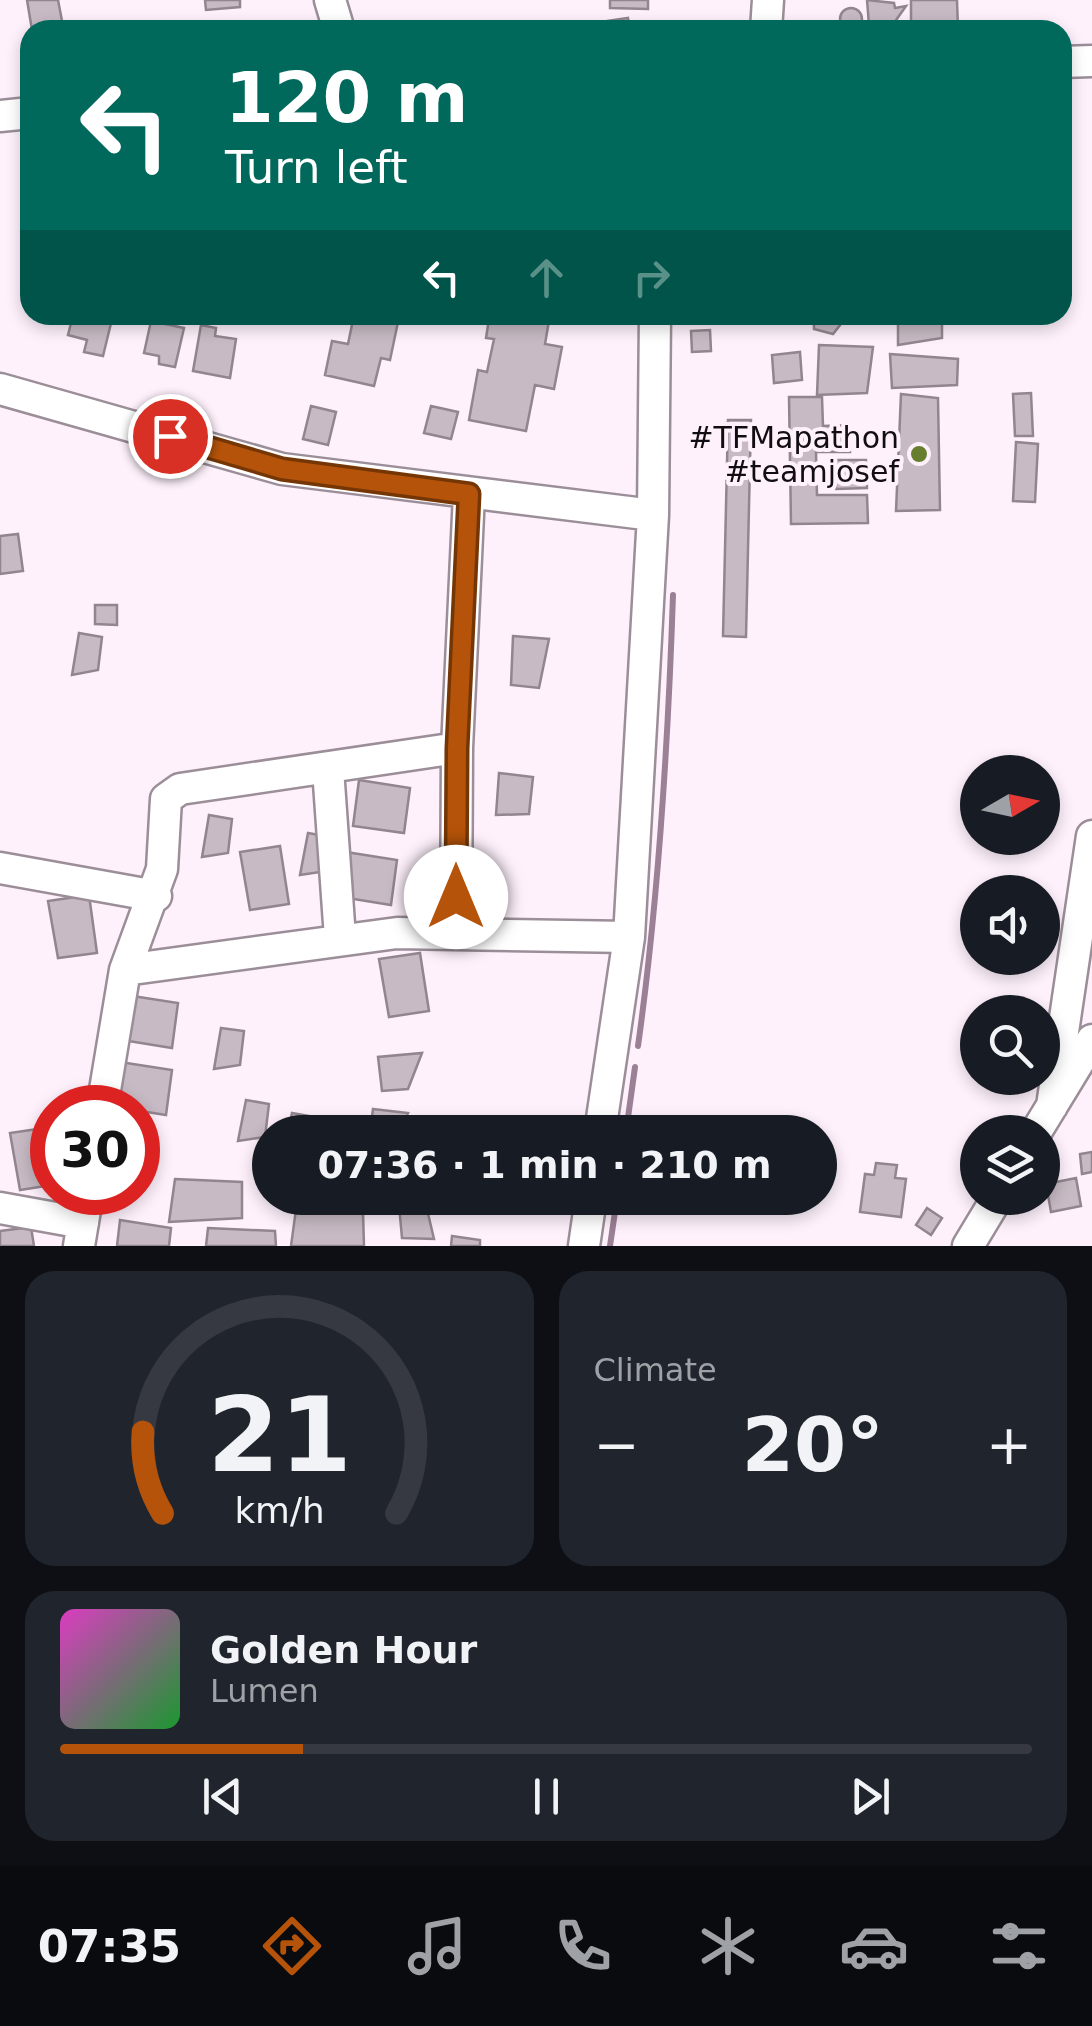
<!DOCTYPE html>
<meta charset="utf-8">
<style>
:root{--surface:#171b24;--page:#20242c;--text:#f1f3f6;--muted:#9ea1a6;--line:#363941;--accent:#b45309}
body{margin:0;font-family:"DejaVu Sans",sans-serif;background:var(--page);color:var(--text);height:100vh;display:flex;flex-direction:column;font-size:38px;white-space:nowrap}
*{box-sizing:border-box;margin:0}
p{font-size:32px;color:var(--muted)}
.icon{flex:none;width:55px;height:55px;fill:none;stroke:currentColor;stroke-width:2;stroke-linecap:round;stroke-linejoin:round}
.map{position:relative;height:1246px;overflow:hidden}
.details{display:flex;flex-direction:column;gap:25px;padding:25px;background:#0d0f14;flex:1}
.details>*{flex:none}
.guide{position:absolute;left:20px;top:20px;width:1052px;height:305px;border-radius:30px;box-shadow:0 5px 15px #0003;background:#00695c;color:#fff;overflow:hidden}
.needle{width:65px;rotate:81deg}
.buttons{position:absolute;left:960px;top:755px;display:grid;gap:20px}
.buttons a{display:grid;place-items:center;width:100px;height:100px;border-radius:50%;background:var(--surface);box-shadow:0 5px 15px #0003;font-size:50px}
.speed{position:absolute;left:30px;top:1085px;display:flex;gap:20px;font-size:50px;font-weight:700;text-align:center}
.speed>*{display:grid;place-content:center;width:130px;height:130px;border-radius:50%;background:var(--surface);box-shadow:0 5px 15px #0003;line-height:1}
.speed .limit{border:15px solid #d22;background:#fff;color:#111}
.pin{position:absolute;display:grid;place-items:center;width:85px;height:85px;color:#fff;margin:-42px;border:5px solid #fff;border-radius:50%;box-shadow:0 2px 10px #0007}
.me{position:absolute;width:110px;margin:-55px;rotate:0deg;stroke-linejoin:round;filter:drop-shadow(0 0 8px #0008)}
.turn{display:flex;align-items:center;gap:35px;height:210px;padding:0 40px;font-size:45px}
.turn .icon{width:130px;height:130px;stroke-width:2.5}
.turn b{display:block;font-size:70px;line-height:85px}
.lanes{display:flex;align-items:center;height:95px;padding:0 40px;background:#0003;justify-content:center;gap:50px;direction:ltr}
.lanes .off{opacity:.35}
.big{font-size:75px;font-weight:700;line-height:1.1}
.details .card{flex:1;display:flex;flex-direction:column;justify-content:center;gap:15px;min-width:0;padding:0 35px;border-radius:30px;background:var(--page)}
.details .dial{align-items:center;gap:0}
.dial svg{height:260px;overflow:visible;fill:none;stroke:var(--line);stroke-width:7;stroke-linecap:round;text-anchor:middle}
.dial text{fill:var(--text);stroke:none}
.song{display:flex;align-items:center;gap:30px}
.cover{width:120px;height:120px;border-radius:15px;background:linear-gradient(135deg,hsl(310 70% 55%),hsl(130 70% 35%))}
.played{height:10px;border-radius:5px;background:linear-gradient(90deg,var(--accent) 25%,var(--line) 25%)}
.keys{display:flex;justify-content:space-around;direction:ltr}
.heat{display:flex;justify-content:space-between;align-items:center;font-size:55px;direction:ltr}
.details .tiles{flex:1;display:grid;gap:25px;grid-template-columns:1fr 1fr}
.card:last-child{grid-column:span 2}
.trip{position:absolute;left:252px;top:1115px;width:585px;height:100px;border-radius:50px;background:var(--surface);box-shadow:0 5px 15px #0003;font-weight:700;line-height:100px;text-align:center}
.menu{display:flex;height:160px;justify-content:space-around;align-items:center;background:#090b0e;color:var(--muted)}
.menu .icon{width:70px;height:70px}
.menu .current{color:var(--accent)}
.menu b{font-size:45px;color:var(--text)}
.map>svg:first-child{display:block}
</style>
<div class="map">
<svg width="1092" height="1246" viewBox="0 0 1092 1246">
<rect width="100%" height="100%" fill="#fef1fc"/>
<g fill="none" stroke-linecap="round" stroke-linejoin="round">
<!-- stream -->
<path stroke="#9b8096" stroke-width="6" d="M638 1046C659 896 668 746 673 595
M626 1132 635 1067
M610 1246 617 1198"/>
</g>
<!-- building -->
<path fill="#c7bac4" stroke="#92858f" stroke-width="2.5" d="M27 0H58L63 26 32 30Z
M205 0H240V7L206 10Z
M610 0H648V9L610 8Z
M867 0 894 3 895 8 906 6 894 23 869 25Z
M911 0H957L958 29 911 30Z
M840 19a11 11 0 1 1 22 0a11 11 0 1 1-22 0Z
M628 18 630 30H601L600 22Z
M73 315H113L103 356 84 352 87 340 68 335Z
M354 315 398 322 390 360 381 358 374 386 325 375 332 341 348 344Z
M483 315H550L545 344 562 347 554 389 535 385 526 431 469 420 478 370 487 372 494 339 486 338 489 319Z
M814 315H848L833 334 814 329Z
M898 315H942V338L898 345Z
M151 321 184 328 175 367 159 364V356L144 353Z
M201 325 216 328 215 336 236 339 230 378 193 371Z
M710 330 711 351 692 352 691 331Z
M819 345 873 347 867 393 817 395Z
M800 352 802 380 774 383 772 355Z
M890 354 958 359 957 385 892 388Z
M1031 393 1033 436H1015L1013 394Z
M901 394 938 398 940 510 896 511Z
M789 397H822L823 426 849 425 850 452H816L817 495H867L868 523 791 524Z
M311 406 336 412 328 445 303 439Z
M431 406 458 412 451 439 424 433Z
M728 420H751L746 637 723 636Z
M1016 442 1038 444 1035 502 1013 501Z
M835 460H866L867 488 836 489Z
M18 534 23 571 0 574V536Z
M95 605H117V625L95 624Z
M79 633 102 637 98 670 72 675Z
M513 636 549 639 539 688 511 685Z
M499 773 533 777 529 814 496 815Z
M359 780 410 788 404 833 353 826Z
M209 815 232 819 228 853 202 857Z
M308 833 331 837 327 871 300 875Z
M280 846 289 904 250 910 240 852Z
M346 852 397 860 391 905 341 897Z
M89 895 97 953 58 958 48 901Z
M420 953 429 1011 389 1017 379 959Z
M126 995 178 1003 172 1048 122 1040Z
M221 1028 244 1031 240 1065 214 1069Z
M422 1053 408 1089 382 1091 378 1057Z
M120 1062 172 1070 166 1115 115 1107Z
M246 1100 269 1104 265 1137 238 1141Z
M373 1109 408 1113 399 1132H370Z
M292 1113 315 1117 313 1132H288Z
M51 1127 52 1185 20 1190 10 1133Z
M1092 1152V1172L1082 1174 1080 1154Z
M876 1163 897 1165 895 1178 906 1179 901 1217 860 1212 865 1174 874 1175Z
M1076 1178 1081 1206 1051 1212 1046 1184Z
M175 1179 242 1182V1218L169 1222Z
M300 1198H372V1204L298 1209Z
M399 1205H426L434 1239 402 1238Z
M927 1208 942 1218 931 1235 916 1225Z
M296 1209 363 1212 364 1246H291Z
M120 1220 171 1228 169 1246H117Z
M31 1227 34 1246H0V1231Z
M208 1228 275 1231 276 1246H206Z
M452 1236 480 1240V1246H451Z"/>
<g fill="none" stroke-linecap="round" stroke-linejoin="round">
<defs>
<path id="minor" d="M330 0 339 30
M766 30 768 0
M1062 62 1092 61
M0 116 30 113
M0 389 282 469 653 515
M328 769 340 938
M0 868 156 896
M456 934 457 748 469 494
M125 970 397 933 629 937
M1052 1106 1092 836
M102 1108 125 970 162 869 166 799 180 789 457 748
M600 1132 629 937 653 515 655 315
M1036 1132 1092 1040
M0 1208 83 1223
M79 1246 88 1192
M584 1246 591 1198
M968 1246 997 1198"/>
</defs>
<!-- minor casing -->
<use href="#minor" stroke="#9b8e98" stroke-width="35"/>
<!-- minor -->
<use href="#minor" stroke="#fff" stroke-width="30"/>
</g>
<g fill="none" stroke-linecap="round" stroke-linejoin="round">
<defs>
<path id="route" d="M170 436 282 469 469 494 457 748 456 897"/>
</defs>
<!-- route casing -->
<use href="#route" stroke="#753606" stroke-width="25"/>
<!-- route -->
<use href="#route" stroke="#b45309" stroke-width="18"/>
</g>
<!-- markers -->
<circle fill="#687e2f" stroke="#fef1fc" stroke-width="4" cx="919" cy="454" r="10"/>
<g text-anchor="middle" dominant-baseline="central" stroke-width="8" stroke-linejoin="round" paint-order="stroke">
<!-- poi labels -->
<g font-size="30" fill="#110d11" stroke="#fef1fc" text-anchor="end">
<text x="899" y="437">#TFMapathon<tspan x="899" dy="34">#teamjosef</tspan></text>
</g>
</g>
</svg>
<div class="buttons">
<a><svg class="needle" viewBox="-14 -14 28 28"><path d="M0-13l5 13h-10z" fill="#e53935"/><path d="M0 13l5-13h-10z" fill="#9ea1a6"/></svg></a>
<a><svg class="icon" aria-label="sound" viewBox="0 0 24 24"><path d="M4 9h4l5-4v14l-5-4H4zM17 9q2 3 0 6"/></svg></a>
<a><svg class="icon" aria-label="search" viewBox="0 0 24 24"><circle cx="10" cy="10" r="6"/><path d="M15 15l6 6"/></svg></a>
<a><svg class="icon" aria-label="layers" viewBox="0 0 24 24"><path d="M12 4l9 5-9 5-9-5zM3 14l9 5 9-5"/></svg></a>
</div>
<div class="speed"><div class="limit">30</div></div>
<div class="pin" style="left:170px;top:436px;background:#d93025"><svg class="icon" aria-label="arrive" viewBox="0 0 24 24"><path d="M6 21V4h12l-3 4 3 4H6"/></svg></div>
<svg class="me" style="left:456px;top:897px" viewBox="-20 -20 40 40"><circle r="19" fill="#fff"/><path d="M0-13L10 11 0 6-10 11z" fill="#b45309"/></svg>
<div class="trip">07:36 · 1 min · 210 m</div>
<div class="guide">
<div class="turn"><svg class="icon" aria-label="left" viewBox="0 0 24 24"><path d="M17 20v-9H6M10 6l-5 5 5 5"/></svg><div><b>120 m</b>Turn left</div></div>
<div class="lanes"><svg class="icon" aria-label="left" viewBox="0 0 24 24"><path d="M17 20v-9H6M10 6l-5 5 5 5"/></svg><svg class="icon off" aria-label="ahead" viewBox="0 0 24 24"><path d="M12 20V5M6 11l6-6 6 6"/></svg><svg class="icon off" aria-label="right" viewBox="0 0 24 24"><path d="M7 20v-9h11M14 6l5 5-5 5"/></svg></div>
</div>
</div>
<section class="details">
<div class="tiles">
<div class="card dial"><svg viewBox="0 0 100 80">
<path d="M14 69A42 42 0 1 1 86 69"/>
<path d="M14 69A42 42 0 0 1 8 44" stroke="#b45309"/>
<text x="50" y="56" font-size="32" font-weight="700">21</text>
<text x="50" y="72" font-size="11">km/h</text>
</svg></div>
<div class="card"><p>Climate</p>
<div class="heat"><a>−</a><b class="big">20°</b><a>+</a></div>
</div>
<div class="card">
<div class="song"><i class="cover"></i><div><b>Golden Hour</b><p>Lumen</p></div></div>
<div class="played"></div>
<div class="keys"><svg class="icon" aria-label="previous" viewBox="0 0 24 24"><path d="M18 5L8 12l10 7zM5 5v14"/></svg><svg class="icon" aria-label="pause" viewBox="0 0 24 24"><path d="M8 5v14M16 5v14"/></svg><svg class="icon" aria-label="next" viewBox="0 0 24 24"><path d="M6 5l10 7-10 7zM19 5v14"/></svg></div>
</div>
</div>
</section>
<nav class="menu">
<b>07:35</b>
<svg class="icon current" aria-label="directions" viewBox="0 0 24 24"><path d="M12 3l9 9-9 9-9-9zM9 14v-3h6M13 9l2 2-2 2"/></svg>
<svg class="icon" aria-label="music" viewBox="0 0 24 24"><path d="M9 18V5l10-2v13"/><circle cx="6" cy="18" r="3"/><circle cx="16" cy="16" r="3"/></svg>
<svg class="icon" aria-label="phone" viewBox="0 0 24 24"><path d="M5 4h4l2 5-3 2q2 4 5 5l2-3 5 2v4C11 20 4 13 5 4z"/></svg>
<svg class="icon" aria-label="climate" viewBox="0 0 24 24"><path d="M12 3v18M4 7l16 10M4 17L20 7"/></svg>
<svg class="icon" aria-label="car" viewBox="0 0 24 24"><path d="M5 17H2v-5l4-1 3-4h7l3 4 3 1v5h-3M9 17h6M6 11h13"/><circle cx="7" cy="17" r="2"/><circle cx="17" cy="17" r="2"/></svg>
<svg class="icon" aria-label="filters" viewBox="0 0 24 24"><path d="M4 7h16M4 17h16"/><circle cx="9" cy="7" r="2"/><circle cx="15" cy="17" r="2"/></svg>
</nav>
